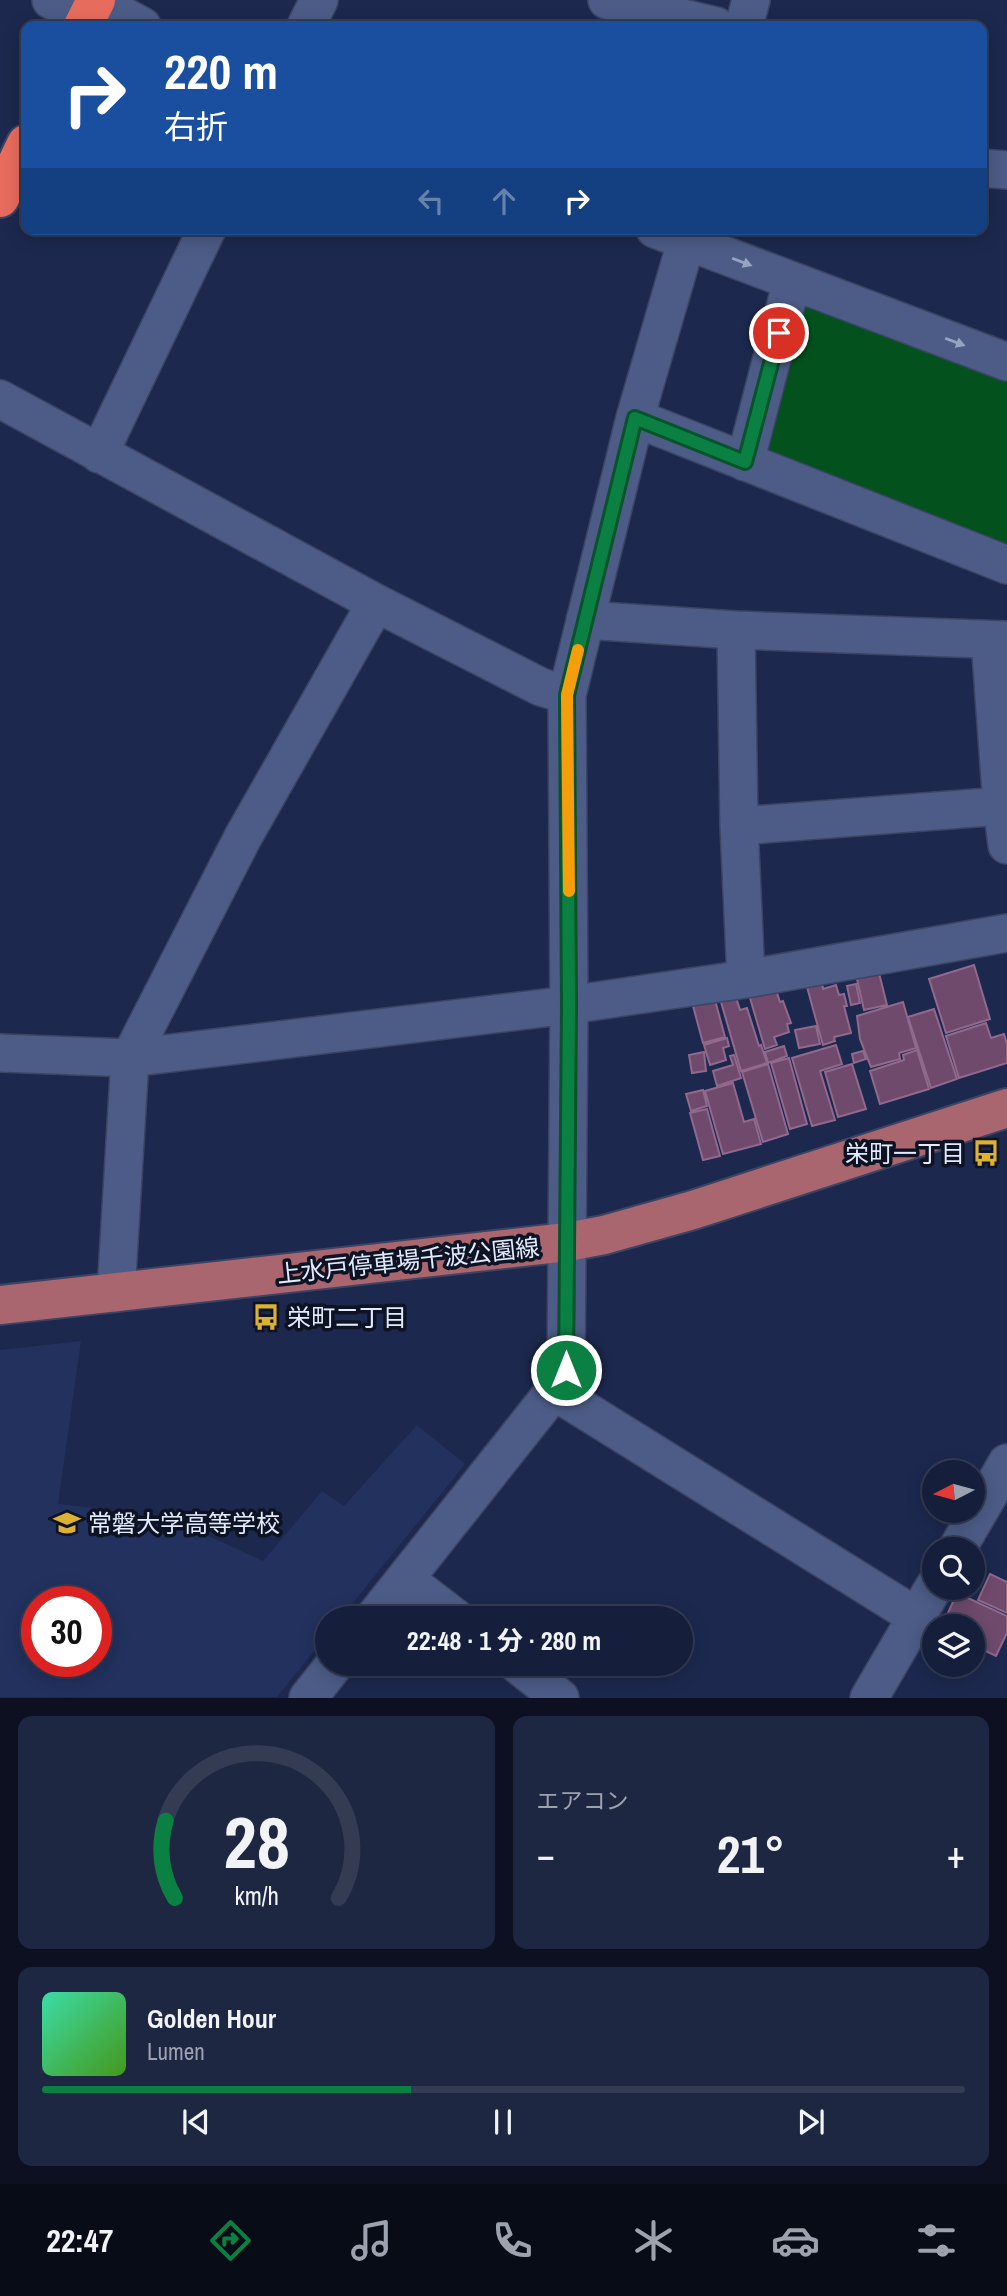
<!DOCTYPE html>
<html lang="ja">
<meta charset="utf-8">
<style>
:root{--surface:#151e3a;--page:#1e2742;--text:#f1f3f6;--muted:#9da2af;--line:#343c54;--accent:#0b8043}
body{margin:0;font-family:"Archivo Narrow","Noto Sans JP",sans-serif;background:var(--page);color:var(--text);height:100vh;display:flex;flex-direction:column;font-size:26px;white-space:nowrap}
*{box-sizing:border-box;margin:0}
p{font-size:23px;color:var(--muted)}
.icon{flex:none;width:38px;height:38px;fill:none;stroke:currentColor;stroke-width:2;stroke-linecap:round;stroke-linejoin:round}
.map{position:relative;height:1698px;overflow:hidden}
.side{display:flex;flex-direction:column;gap:18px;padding:18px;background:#0c1020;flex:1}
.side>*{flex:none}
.banner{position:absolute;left:21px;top:21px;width:966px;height:214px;border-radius:14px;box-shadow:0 4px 18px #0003,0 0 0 2px var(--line);background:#1a4fa0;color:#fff;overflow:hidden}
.needle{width:46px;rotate:264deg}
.buttons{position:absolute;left:922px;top:1460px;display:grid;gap:14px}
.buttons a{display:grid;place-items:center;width:63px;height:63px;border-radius:50%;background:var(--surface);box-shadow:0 4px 18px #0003,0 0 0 2px var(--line);font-size:35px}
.speed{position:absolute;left:21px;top:1586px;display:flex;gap:14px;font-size:35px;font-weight:700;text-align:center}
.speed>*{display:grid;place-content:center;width:91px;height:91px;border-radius:50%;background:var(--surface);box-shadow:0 4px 18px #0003,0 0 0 2px var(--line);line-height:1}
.speed .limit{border:10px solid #d22;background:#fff;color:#111}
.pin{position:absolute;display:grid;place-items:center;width:60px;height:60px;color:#fff;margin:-30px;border:4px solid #fff;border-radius:50%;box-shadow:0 2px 7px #0007}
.me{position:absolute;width:77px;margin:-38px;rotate:0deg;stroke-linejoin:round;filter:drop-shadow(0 0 5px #0008)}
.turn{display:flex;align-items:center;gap:24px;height:147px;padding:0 28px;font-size:32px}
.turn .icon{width:91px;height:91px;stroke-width:2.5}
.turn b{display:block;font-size:49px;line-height:60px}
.lanes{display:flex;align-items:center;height:66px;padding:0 28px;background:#0003;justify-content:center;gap:35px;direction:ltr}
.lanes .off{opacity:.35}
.big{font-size:52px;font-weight:700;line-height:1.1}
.side .tile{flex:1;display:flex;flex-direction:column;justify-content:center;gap:10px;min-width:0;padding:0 24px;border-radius:14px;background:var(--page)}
.side .dial{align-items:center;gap:0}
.dial svg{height:182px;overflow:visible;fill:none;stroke:var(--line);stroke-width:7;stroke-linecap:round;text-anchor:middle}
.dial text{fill:var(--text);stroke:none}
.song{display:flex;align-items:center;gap:21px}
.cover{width:84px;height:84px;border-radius:10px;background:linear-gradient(135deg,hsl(160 70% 55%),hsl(100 70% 35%))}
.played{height:7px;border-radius:4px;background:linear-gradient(90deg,var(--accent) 40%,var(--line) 40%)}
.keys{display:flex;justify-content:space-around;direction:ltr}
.heat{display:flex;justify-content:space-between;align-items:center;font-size:38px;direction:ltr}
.side .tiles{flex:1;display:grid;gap:18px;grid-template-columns:1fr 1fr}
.tile:last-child{grid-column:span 2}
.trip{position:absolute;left:315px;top:1606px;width:378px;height:70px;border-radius:35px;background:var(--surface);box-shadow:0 4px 18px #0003,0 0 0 2px var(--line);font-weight:700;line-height:70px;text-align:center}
.dock{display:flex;height:112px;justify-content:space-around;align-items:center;background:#080c17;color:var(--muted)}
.dock .icon{width:49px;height:49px}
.dock .active{color:var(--accent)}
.dock b{font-size:32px;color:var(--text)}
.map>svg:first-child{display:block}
</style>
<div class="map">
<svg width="1007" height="1698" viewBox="0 0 1007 1698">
<rect width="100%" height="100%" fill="#1c284e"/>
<!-- built -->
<path fill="#22315e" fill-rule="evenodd" d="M81 1341 58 1504 105 1509 156 1533 163 1515 263 1561 322 1491 344 1506 417 1425 465 1464 340 1619H327V1635L277 1697H0V1350ZM37 1601H96V1661H37Z"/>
<!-- green -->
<path fill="#03521e" d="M794 298 1007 373V557L754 460Z"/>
<!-- building -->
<path fill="#6f4a6d" stroke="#90698d" stroke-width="2" d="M974 965 990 1019 946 1033 929 979Z
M879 973 887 1005 864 1010 857 979Z
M822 983 823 989 836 985 839 995 844 994 847 1006H844L851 1033 834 1037 835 1041 823 1045 807 987Z
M856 984 860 1003 851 1005 847 986Z
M776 990 780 1002 783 1001 791 1023 787 1024 789 1032 774 1037 777 1045 765 1049 750 998Z
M736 997 740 1010 747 1008 759 1046 761 1045 767 1063 741 1071 721 1002Z
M715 1000 725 1037 703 1043 693 1006Z
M903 1002 916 1048 899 1053 900 1059 871 1067 860 1039 857 1016Z
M934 1009 957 1079 931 1088 908 1017Z
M986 1023 991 1038 1004 1034 1007 1044V1063L959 1078 946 1036Z
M816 1026 820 1044 799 1048 795 1030Z
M727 1038 729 1046 723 1048 726 1060 710 1065 704 1045Z
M836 1045 842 1064 820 1071 835 1120 812 1126 792 1058Z
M784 1046 787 1056 768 1063 765 1052Z
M917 1050 929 1089 880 1104 870 1071 904 1060 903 1055Z
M863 1051 866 1059 854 1063 852 1054Z
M704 1052 706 1071 692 1073 689 1055Z
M734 1055 741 1078 717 1086 713 1071 733 1065 730 1056Z
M789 1058 807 1124 790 1129 771 1063Z
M768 1064 788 1134 763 1142 742 1072Z
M852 1064 866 1109 838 1117 825 1072Z
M733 1083 744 1122 754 1119 761 1144 723 1154 705 1091Z
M703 1090 707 1106 691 1111 686 1094Z
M707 1109 720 1156 703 1160 690 1113Z
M990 1574 1007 1582V1613L978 1600Z
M957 1593 1007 1616V1633L996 1656 973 1645V1626H942Z"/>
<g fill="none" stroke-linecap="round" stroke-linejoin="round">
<defs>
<path id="minor" d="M51 0 64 6 116 12 142 26
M607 0 716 26
M306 26 319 0
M744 26 751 0
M982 168 1007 170
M655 229 1007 362
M0 399 376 603 541 687 567 695
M635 418 1007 565
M99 454 207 229
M745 462 792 281
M585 620 736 630 1007 640
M736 630 739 826 746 979
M1002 806 1007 845
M739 826 1002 806 990 640
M0 1053 130 1058 569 1005 746 979 1007 933
M116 1293 130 1058 243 837 376 603
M554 1391 917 1617
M957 1549 1007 1463
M405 1579 457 1619
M373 1619 554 1391 566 1370 569 1005 567 695 635 418 690 229
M517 1664 560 1698
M308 1698 335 1664
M869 1698 934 1587"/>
<path id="major" d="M0 1305 567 1242 604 1235 693 1210 1007 1108"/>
<path id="highway" d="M83 26 96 0
M0 198 26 144"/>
</defs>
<!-- minor casing -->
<use href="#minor" stroke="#3c4464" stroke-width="40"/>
<!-- major casing -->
<use href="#major" stroke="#3c4464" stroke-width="42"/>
<!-- highway casing -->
<use href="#highway" stroke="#3c4464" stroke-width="42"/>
<!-- minor -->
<use href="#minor" stroke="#4c5c86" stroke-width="37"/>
<!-- major -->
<use href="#major" stroke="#a9666e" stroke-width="38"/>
<!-- highway -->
<use href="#highway" stroke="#e76c5e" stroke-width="38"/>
</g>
<!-- one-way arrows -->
<defs><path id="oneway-solid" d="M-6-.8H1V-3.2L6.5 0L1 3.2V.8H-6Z" transform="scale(1.75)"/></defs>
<g fill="#97a3c2">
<use href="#oneway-solid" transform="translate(742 262) rotate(21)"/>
<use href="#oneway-solid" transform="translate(955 342) rotate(21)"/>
</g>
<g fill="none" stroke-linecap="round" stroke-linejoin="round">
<defs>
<path id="route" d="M566 1370 569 1005 567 695 635 418 745 462 779 333"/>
</defs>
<!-- route casing -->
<use href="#route" stroke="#07532c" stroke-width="18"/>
<!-- route -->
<use href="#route" stroke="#0b8043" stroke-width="12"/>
<!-- slow -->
<path stroke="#f59e0b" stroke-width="12" d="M569 891 567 695 578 650"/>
</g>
<!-- icons -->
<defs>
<symbol id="bus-bare" viewBox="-9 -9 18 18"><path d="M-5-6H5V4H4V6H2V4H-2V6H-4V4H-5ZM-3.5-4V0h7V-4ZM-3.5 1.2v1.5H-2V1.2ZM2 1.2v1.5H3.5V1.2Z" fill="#ddb133" stroke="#0d1323" stroke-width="2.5" paint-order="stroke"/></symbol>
<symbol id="school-bare" viewBox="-9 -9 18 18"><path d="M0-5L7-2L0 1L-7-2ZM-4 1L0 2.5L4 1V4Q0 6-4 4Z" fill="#ddb133" stroke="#0d1323" stroke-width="2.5" paint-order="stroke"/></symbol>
</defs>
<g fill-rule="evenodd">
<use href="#bus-bare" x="967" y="1134" width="38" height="38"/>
<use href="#bus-bare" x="247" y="1298" width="38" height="38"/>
<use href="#school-bare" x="48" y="1504" width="38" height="38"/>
</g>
<g text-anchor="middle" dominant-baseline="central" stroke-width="7" stroke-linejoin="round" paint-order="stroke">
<!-- poi labels -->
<g font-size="24" fill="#e2eafe" stroke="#0d1323" text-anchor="start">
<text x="965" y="1153" text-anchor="end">栄町一丁目</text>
<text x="287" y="1317">栄町二丁目</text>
<text x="88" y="1523">常磐大学高等学校</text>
</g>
<!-- street labels -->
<g font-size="24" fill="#e2eafe" stroke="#0d1323">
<text transform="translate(408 1260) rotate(-6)">上水戸停車場千波公園線</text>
</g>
</g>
</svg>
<div class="buttons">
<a><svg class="needle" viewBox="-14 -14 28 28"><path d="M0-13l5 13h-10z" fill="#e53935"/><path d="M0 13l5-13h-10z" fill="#9da2af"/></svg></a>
<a><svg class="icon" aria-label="search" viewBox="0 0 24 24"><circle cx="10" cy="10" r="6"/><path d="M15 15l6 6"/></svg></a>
<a><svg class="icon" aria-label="layers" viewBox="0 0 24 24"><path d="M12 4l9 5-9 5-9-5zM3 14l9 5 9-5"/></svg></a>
</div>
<div class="speed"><div class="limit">30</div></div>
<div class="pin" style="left:779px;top:333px;background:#d93025"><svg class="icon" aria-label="arrive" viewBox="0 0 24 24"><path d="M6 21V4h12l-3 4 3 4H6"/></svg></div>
<svg class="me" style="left:566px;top:1370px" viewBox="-20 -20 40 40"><circle r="17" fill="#0b8043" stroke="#fff" stroke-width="3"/><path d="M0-11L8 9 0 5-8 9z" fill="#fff"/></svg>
<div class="trip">22:48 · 1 分 · 280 m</div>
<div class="banner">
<div class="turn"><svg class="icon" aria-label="right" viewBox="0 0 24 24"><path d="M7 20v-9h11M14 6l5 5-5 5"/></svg><div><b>220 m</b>右折</div></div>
<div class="lanes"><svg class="icon off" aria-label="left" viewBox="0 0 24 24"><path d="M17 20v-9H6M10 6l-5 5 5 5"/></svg><svg class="icon off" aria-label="ahead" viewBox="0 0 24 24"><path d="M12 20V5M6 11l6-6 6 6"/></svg><svg class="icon" aria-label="right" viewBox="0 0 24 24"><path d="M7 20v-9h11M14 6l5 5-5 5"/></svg></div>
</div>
</div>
<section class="side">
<div class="tiles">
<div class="tile dial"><svg viewBox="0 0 100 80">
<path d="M14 69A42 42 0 1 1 86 69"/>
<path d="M14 69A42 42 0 0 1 10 35" stroke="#0b8043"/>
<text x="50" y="56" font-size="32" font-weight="700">28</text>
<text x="50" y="72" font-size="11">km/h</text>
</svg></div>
<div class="tile"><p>エアコン</p>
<div class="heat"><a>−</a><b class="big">21°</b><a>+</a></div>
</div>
<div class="tile">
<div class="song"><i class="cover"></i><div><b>Golden Hour</b><p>Lumen</p></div></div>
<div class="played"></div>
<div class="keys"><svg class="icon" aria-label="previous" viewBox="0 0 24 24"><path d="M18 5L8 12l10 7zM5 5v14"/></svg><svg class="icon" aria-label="pause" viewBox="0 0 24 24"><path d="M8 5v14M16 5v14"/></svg><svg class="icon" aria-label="next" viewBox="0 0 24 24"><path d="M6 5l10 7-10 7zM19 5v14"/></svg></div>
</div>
</div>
</section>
<nav class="dock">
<b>22:47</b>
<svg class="icon active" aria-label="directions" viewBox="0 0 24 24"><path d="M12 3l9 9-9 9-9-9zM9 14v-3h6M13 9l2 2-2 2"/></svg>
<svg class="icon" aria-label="music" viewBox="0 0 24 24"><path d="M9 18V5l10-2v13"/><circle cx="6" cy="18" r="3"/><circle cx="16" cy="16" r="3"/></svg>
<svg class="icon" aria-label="phone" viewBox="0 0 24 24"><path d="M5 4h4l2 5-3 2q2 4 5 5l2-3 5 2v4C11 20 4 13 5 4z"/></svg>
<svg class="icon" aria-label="climate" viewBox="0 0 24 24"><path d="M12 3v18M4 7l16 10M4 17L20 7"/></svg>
<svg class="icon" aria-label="car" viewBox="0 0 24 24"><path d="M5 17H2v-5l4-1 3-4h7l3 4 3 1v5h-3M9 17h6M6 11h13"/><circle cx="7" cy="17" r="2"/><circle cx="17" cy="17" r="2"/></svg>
<svg class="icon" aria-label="filters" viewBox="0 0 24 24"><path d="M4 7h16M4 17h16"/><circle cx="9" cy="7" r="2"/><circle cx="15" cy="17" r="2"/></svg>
</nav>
